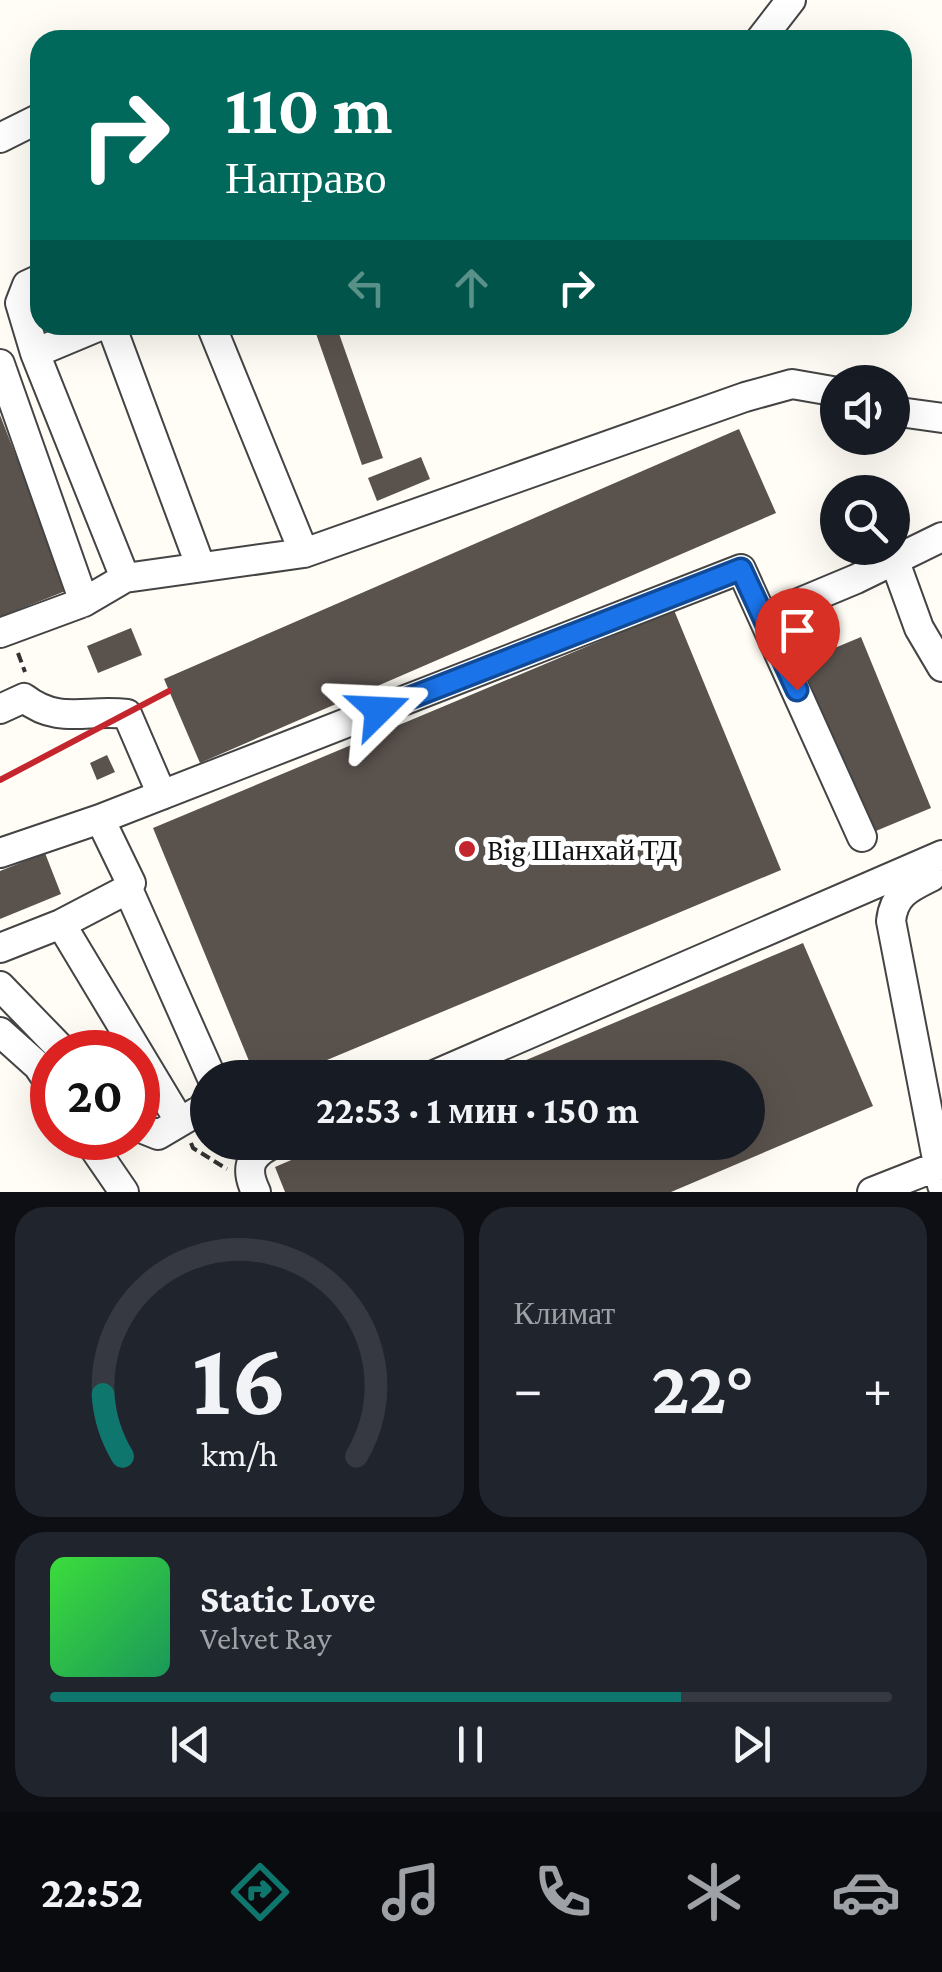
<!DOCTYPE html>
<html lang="ru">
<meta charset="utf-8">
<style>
:root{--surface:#171b24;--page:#20242c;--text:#f1f3f6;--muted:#9ea1a6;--line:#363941;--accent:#0f766e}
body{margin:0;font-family:"Crimson Pro",serif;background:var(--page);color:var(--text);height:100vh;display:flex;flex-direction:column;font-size:38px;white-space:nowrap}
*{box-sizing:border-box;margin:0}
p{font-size:32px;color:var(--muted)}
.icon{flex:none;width:55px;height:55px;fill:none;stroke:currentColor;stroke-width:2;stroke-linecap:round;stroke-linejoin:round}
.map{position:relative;height:1192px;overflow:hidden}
.sheet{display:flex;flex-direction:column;gap:15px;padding:15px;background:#0d0f14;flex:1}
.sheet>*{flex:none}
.hud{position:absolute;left:30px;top:30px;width:882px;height:305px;border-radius:30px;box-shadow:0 10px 40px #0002;background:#00695c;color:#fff;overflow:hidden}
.buttons{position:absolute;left:820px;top:365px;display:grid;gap:20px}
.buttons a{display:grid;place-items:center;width:90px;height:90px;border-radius:50%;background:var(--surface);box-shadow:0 10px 40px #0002;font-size:50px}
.speed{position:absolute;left:30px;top:1030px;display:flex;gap:20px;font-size:50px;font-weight:700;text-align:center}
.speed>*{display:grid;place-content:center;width:130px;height:130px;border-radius:50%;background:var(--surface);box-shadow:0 10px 40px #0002;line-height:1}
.speed .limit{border:15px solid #d22;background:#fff;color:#111}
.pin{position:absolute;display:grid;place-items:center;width:85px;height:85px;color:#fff;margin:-102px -42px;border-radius:50% 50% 50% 0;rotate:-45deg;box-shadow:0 0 10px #0007}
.pin .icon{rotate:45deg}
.me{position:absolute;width:110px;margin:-55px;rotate:69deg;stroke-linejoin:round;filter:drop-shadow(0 0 8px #0008)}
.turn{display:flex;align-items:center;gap:35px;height:210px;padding:0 30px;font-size:45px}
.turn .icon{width:130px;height:130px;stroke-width:2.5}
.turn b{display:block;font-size:70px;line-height:85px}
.lanes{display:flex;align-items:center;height:95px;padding:0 30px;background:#0003;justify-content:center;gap:50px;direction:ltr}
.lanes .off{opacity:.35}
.big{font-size:75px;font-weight:700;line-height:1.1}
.sheet .card{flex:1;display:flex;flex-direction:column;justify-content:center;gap:15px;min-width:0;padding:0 35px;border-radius:30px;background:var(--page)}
.sheet .dial{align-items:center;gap:0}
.dial svg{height:260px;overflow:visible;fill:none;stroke:var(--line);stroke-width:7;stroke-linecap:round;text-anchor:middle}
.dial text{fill:var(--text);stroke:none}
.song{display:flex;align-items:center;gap:30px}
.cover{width:120px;height:120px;border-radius:15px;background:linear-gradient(135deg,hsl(120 70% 55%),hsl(150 70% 35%))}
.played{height:10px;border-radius:5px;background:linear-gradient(90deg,var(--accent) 75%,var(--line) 75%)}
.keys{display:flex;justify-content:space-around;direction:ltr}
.heat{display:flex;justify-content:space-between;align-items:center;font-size:55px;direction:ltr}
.sheet .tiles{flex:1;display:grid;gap:15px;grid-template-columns:1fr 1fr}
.card:last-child{grid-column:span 2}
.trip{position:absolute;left:190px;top:1060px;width:575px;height:100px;border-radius:50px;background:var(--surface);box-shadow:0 10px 40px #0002;font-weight:700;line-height:100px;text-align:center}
.tabs{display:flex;height:160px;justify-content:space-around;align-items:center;background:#090b0e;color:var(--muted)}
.tabs .icon{width:70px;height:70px}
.tabs .active{color:var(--accent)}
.tabs b{font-size:45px;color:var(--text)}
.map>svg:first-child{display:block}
</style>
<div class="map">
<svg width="942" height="1192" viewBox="0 0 942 1192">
<rect width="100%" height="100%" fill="#fffdf5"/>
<!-- building -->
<path fill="#5a524d" d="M313 325H336L383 458 362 465Z
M0 415 68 590 0 617Z
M739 429 776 513 200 763 164 679Z
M421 457 430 479 377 501 368 478Z
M674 610 781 870 284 1078H256L153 828Z
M131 628 142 655 98 673 87 646Z
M861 637 931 808 871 833 801 662Z
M107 755 115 772 97 780 90 763Z
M45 853 61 894 0 919V871Z
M803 943 873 1106 671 1192H285L275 1167 333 1142H748V1078L486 1077Z"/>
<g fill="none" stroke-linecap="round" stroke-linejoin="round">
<defs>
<path id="minor" d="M760 40 791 0
M0 138 40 118
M40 279 27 285 20 303 35 353 125 578
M111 325 200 565
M211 325 304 553
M35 353 102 325
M0 364 84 602 0 633
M892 411 942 418
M894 559 919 628 942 667
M84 602 125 578 304 553 745 397 792 384 838 392
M765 617 856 579 942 537
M0 709 24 698C59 725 86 709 127 714L162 795
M0 853 100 819
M931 877C909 888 894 894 891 921L942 1185
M128 889 212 1078
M61 924 180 1122
M0 948 61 924 128 889 131 883 100 819 741 569 862 837
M0 986 64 1052
M0 1032 38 1066 52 1087
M427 1078 942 855
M138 1127 158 1135 202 1109 208 1100
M87 1138 124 1192
M256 1192C243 1165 252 1153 277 1142
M872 1192 938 1166"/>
</defs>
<!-- minor casing -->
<use href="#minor" stroke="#444" stroke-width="32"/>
<!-- path -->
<path stroke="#333" stroke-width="4" stroke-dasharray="10 5" stroke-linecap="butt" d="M18 653 25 672
M191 1143 193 1148 227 1169"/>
<!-- minor -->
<use href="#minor" stroke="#fff" stroke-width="28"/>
<!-- rail -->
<path stroke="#c4262e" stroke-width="6" d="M0 780 169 691"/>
</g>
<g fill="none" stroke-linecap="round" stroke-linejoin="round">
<defs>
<path id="route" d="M379 710 741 569 797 690"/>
</defs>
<!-- route casing -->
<use href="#route" stroke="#114b97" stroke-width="25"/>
<!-- route -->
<use href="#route" stroke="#1a73e8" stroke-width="18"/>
</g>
<!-- markers -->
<circle fill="#c4262e" stroke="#fff" stroke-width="4" cx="467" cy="849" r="10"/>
<g text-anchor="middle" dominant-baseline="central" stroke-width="10" stroke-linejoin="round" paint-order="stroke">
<!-- poi labels -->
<g font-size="30" fill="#111" stroke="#fff" text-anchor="start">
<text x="487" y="849">Big Шанхай ТД</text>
</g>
</g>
</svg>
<div class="buttons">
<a><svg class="icon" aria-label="sound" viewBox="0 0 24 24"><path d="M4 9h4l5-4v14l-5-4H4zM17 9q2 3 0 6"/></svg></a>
<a><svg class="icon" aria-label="search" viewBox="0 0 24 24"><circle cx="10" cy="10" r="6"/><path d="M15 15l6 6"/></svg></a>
</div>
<div class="speed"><div class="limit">20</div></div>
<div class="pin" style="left:797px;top:690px;background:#d93025"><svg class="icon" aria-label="arrive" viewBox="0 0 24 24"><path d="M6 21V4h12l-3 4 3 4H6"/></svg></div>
<svg class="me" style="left:379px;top:710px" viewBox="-20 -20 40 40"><path d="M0-17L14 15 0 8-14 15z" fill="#1a73e8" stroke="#fff" stroke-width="4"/></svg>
<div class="trip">22:53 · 1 мин · 150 m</div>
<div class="hud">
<div class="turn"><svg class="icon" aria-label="right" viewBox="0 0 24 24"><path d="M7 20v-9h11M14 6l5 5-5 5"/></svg><div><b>110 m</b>Направо</div></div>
<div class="lanes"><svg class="icon off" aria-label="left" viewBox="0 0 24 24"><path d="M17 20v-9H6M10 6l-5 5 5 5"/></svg><svg class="icon off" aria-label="ahead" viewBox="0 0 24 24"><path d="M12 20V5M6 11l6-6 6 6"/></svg><svg class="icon" aria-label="right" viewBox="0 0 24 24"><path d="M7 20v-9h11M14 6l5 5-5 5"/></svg></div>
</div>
</div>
<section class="sheet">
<div class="tiles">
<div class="card dial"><svg viewBox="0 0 100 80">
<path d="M14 69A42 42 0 1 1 86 69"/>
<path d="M14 69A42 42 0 0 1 8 50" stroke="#0f766e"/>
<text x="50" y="56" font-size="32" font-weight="700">16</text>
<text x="50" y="72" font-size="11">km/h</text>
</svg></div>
<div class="card"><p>Климат</p>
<div class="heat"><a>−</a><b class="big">22°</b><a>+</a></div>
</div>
<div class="card">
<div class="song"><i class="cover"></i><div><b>Static Love</b><p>Velvet Ray</p></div></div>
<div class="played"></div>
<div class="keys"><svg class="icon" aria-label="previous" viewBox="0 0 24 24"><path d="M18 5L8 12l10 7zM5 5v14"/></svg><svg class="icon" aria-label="pause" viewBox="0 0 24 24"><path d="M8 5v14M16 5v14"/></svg><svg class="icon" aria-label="next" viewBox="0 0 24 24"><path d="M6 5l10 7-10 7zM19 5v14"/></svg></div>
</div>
</div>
</section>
<nav class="tabs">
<b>22:52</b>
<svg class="icon active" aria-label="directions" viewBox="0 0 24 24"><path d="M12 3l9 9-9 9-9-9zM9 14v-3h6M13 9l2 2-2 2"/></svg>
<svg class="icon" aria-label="music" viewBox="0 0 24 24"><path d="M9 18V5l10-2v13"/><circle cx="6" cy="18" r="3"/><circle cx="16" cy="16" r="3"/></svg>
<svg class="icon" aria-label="phone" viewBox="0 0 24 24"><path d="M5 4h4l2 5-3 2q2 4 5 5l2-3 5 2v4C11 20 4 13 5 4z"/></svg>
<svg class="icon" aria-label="climate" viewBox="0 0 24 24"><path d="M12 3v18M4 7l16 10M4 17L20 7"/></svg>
<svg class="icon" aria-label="car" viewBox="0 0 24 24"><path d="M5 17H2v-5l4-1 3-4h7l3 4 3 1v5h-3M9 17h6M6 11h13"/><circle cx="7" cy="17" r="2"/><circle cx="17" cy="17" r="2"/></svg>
</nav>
